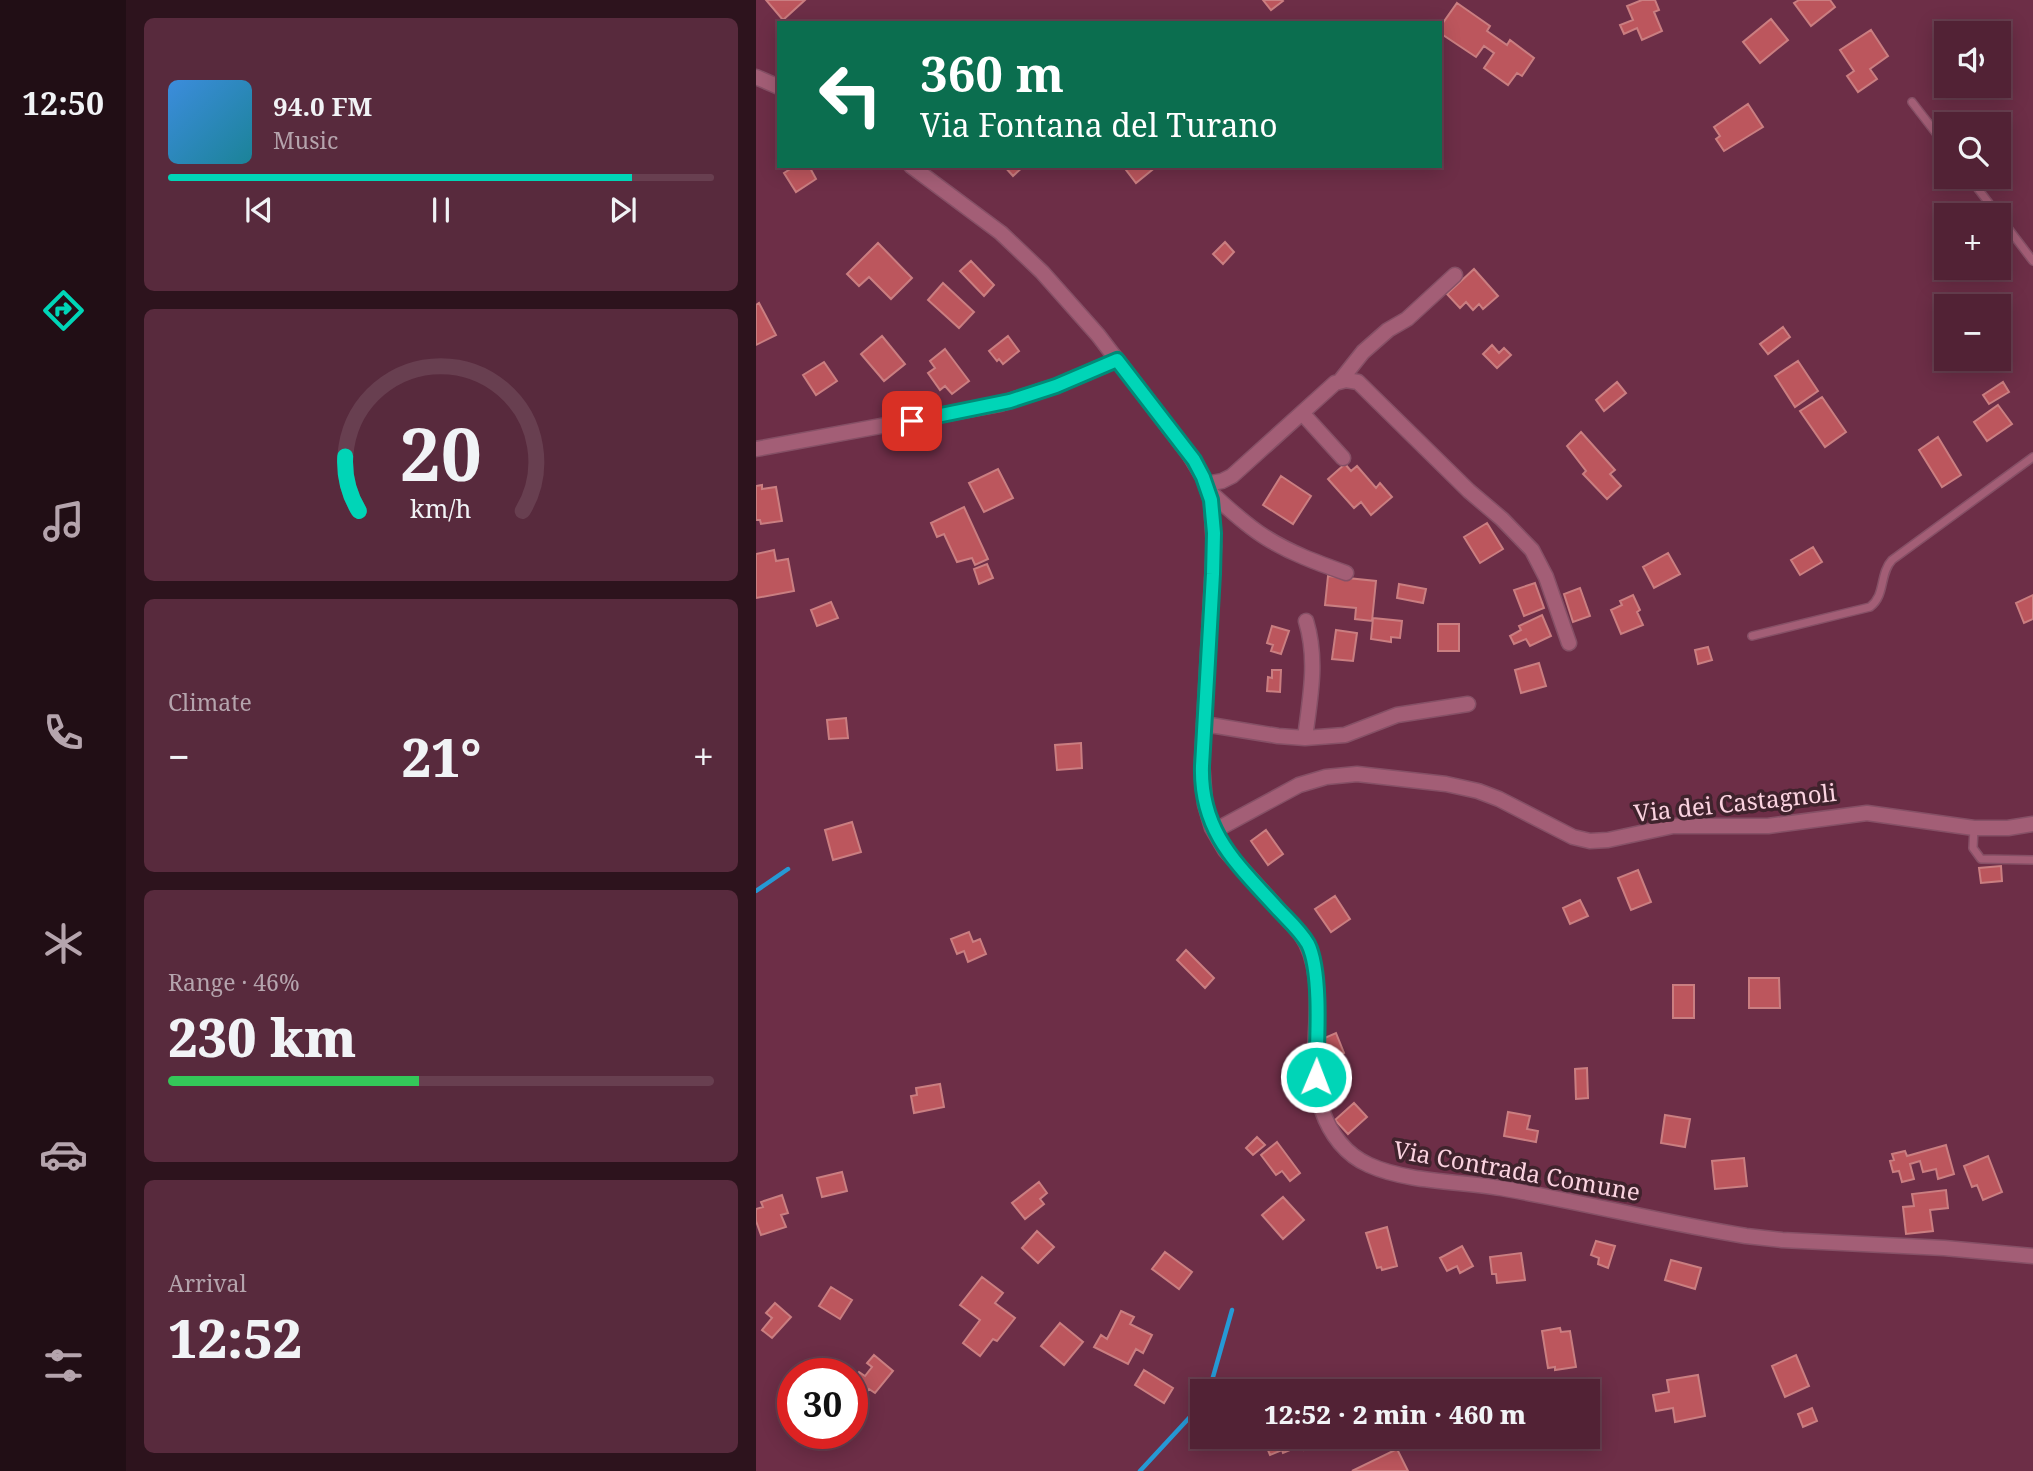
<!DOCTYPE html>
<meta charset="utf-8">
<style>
:root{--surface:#522235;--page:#582a3d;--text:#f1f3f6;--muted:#b5a4ad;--line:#683f50;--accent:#00d5b7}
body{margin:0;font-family:"Noto Serif",serif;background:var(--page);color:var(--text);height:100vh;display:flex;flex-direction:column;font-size:26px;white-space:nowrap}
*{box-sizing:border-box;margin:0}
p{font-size:23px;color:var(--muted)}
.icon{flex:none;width:38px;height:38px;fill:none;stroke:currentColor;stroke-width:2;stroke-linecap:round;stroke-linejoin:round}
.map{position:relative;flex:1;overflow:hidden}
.details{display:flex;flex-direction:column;gap:18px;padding:18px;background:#2d131d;width:630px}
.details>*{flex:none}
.guide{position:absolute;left:21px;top:21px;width:665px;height:147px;border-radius:0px;box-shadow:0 4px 18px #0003,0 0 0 2px var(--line);background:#0b6e4f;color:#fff;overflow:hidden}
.buttons{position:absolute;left:1178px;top:21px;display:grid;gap:14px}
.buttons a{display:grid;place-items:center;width:77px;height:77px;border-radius:0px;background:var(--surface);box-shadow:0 4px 18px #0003,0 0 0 2px var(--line);font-size:35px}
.speed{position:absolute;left:21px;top:1358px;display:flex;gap:14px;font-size:35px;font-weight:700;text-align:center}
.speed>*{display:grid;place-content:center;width:91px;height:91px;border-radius:50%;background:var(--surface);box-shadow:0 4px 18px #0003,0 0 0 2px var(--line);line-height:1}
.speed .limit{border:10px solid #d22;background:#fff;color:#111}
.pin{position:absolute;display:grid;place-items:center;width:60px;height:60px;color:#fff;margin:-30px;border-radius:14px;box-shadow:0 4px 10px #0006}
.me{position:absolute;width:77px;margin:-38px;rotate:1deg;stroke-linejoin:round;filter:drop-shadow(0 0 5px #0008)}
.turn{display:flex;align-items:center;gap:24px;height:147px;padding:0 28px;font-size:32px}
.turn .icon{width:91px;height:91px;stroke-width:2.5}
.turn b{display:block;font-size:49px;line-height:60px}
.big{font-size:52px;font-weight:800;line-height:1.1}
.details .card{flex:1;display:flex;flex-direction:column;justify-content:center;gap:10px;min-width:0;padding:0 24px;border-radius:10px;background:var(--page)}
.details .dial{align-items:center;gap:0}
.dial svg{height:182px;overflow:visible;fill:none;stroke:var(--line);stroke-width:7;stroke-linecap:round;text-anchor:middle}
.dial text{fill:var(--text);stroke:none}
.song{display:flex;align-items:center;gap:21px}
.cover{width:84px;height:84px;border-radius:10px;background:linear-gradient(135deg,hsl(210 70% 55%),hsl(190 70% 35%))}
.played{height:7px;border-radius:4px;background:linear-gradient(90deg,var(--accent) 85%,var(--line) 85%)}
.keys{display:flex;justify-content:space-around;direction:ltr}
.heat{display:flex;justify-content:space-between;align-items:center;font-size:38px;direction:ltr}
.charge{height:10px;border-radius:5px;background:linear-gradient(90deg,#34c759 46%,var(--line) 0)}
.trip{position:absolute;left:434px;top:1379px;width:410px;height:70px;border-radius:0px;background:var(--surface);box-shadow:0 4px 18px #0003,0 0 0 2px var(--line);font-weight:800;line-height:70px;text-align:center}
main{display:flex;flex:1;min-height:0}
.menu{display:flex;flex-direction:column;width:126px;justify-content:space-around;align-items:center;background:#210e15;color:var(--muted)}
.menu .icon{width:49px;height:49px}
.menu .selected{color:var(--accent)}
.menu b{font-size:32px;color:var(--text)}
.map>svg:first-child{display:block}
</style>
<main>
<nav class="menu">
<b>12:50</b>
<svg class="icon selected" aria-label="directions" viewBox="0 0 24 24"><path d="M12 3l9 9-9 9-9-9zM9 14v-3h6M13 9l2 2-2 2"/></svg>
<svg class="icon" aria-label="music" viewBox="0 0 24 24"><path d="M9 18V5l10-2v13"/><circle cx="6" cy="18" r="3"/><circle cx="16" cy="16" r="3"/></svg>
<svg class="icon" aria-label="phone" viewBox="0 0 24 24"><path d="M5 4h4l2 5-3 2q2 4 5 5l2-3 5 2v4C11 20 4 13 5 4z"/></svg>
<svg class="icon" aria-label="climate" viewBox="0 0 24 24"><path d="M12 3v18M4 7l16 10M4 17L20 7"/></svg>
<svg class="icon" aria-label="car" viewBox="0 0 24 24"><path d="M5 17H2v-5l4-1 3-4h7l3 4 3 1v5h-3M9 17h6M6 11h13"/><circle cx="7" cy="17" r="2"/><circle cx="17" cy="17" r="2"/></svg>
<svg class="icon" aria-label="filters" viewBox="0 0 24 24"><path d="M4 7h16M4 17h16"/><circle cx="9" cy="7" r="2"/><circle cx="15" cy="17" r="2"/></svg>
</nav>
<section class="details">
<div class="card">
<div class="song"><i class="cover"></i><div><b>94.0 FM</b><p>Music</p></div></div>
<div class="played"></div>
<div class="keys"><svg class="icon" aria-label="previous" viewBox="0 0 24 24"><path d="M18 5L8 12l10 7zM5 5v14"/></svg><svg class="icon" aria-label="pause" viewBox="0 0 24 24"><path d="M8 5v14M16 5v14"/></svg><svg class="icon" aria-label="next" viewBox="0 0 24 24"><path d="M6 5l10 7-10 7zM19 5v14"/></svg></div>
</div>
<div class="card dial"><svg viewBox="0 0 100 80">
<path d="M14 69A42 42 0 1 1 86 69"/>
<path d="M14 69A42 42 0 0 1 8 45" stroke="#00d5b7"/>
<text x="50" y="56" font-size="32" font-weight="700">20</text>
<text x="50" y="72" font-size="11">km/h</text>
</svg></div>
<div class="card"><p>Climate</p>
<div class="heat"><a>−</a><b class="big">21°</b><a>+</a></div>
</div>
<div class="card"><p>Range · 46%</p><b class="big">230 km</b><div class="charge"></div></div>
<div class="card"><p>Arrival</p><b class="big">12:52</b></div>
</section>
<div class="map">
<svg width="1277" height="1471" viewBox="0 0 1277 1471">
<rect width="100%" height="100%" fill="#6d2e47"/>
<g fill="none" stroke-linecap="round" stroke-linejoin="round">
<!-- stream -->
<path stroke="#2699d5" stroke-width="4.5" d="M0 891 32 869
M453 1391 476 1310
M384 1471 446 1404"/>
</g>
<!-- building -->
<path fill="#bc565d" stroke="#ca7e81" stroke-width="2" d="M10 0H49L27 20Z
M507 0H526L527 1 515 10Z
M886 0H899L903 10 898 12 906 31 886 40 881 28 868 34 864 25 877 20 871 6Z
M1043 0H1074L1079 7 1055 26 1038 3Z
M701 3 734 26 731 31 751 45 754 40 778 58 766 76 761 73 752 85 728 68 738 53 728 46 720 57 684 33V27Z
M1015 19 1032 40 1004 63 987 42Z
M1115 30 1132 56 1114 69 1121 79 1102 92 1091 76 1098 71 1084 50Z
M992 104 1007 127 968 151 960 139 964 136 958 127Z
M39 166H53L60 179 40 192 28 173Z
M248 166H268L257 176Z
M367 166H401L380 183Z
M469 242 478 252 467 264 457 254Z
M122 243 156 278 135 299 113 277 103 286 91 274Z
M215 261 238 285 228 296 204 271Z
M718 269 742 296 727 309 723 304 717 310 710 302 704 308 691 294Z
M187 283 218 312 203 328 172 300Z
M3 303 20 335 0 345V305Z
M1027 327 1034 337 1012 354 1004 344Z
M126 336 149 364 128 381 105 354Z
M252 336 263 351 247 364 243 359 241 361 233 351Z
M736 345 743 353 748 348 755 355 741 368 727 354Z
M189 349 213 381 196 394 189 386 184 390 172 373 179 368 174 361Z
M1042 361 1062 391 1039 407 1019 376Z
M68 362 81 381 60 395 47 375Z
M861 382 870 393 848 411 840 400Z
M1247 382 1253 392 1233 404 1227 395Z
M1066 397 1090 432 1069 447 1044 411Z
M1242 405 1256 424 1231 441 1218 422Z
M825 432 859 470 854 474 865 486 851 499 827 474 830 471 811 446Z
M1182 437 1205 475 1186 487 1163 450Z
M589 464 595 471 601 466 620 488 624 483 636 497 615 515 605 502 598 508 572 479Z
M242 469 257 498 228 512 213 483Z
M525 476 555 496 537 524 507 505Z
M6 485V489L20 487 26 521 5 524 4 520H0V486Z
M208 507 232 559 219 565 216 558 201 562 188 534 181 537 175 523Z
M731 523 747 549 724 563 708 537Z
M1057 547 1066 562 1044 575 1035 560Z
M18 550 20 561 32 559 38 591 0 598V554Z
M912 553 924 574 898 588 887 567Z
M231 564 237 578 223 584 218 569Z
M572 576 620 581 616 621 599 619 600 608 569 605Z
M779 583 788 608 768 616 758 590Z
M643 584 670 589 667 603 641 598Z
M824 588 834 616 817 622 808 594Z
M877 595 884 610 881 612 887 625 865 634 855 610 866 605 864 601Z
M1277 595V619L1268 623 1260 603Z
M75 602 82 618 61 626 55 610Z
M786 615 795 636 774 646 770 639 758 644 754 636 765 630 763 626Z
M617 618 646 621 644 638 635 637V642L615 639Z
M682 624H703V651H682Z
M516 626 533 631 525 654 515 651 517 645 511 643Z
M580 630 601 633 597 661 576 659Z
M952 647 956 660 942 664 939 650Z
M783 663 790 686 765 693 759 670Z
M516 670H525L524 692 511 691 512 677 516 678Z
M90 718 92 738 73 739 71 720Z
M325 743 326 768 301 770 299 745Z
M96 822 105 852 77 860 69 830Z
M510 830 527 854 512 865 495 841Z
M1245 866 1246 881 1225 883 1223 868Z
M882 870 895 902 875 910 862 878Z
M579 896 594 919 575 932 559 909Z
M824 900 832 916 814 924 807 908Z
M213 932 217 942 224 939 230 954 212 962 208 951 201 954 195 939Z
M430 950 458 978 449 988 421 960Z
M993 978H1023L1024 1008H993Z
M917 985H938V1018H917Z
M580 1033 588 1053 572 1060 564 1040Z
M831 1068 832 1098 820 1099 819 1069Z
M184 1084 188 1107 158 1113 155 1096 161 1095 160 1088Z
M598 1103 611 1117 592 1134 579 1120Z
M752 1112 774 1116 771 1129 782 1131 780 1142 748 1136Z
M909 1115 934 1119 929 1147 905 1143Z
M501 1137 509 1145 497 1155 490 1148Z
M521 1142 544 1173 534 1181 526 1171 520 1175 505 1155Z
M1190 1145 1198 1174 1182 1179 1180 1169 1167 1172 1164 1161 1154 1164 1158 1179 1146 1182 1143 1171 1137 1172 1134 1161 1138 1160 1136 1154 1149 1151 1151 1156Z
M1232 1156 1246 1192 1227 1200 1221 1185 1216 1187 1208 1166Z
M988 1158 991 1186 959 1189 956 1161Z
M86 1172 91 1191 66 1197 61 1178Z
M283 1182 291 1193 284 1199 288 1204 269 1219 256 1203Z
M1190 1190 1192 1208 1174 1210 1177 1231 1150 1234 1147 1207 1158 1206 1156 1194Z
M26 1195 32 1213 25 1215 30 1227 5 1235 0 1221V1209L7 1207 5 1202Z
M527 1197 548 1220 527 1239 506 1215Z
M631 1227 641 1266 626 1270 625 1267 621 1268 610 1233Z
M281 1231 298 1247 282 1263 266 1248Z
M840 1241 859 1246 852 1268 842 1264 843 1258 835 1255Z
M706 1246 717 1266 704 1273 701 1266 691 1271 684 1258Z
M409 1252 436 1272 423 1289 396 1269Z
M765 1253 769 1280 741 1283 740 1274H736L734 1257Z
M915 1260 945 1268 939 1289 909 1280Z
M226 1277 247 1293 239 1303 259 1318 241 1341 237 1339 224 1356 207 1343 224 1320 204 1305Z
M75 1287 96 1300 84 1319 63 1306Z
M19 1303 35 1317 16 1338 6 1330 16 1318 10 1313Z
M365 1311 378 1317 374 1324 396 1335 387 1353 380 1349 372 1364 338 1347 345 1335 351 1339Z
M304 1323 327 1342 308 1365 285 1346Z
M804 1328 805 1332 814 1331 820 1367 799 1370V1367L792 1368 786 1331Z
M118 1355 137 1371 119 1393 113 1389 108 1395 100 1388 101 1386 96 1380 103 1372 109 1376 116 1367 111 1363Z
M1040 1355 1053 1386 1029 1397 1016 1366Z
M388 1370 417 1388 408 1403 379 1385Z
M942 1375 949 1416 919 1422 917 1408 900 1411 897 1395 913 1392 911 1380Z
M1056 1408 1061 1421 1047 1427 1042 1414Z
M520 1437H561L564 1444 548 1450 546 1445 527 1453 526 1450 514 1455 509 1443Z
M641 1449 652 1471H596Z"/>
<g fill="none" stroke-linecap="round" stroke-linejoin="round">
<defs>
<path id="lane" d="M1156 102 1190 146
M1213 177 1242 215
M1242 215 1277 261
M996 636 1114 607C1130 595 1123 574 1136 560L1277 457
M1218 828 1217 848 1225 859 1277 860"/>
<path id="street" d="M0 77 23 87
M155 166 245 233 286 272 342 335 433 454 447 477 455 500 458 546 446 762 449 804 456 828 469 850 544 933C579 983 546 1056 566 1110 574 1134 590 1155 613 1165 653 1183 707 1181 750 1189 830 1203 909 1223 990 1236L1026 1240 1188 1248 1277 1256
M584 381 607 352 632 330 651 319 699 275
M547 414 587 458
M0 449 244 404 300 386 361 360
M450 484 466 481 476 476 579 383 590 380 602 382 713 491 746 519 776 550 790 577 813 643
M453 491C471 507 488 524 509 537 534 553 562 563 590 573
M448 724 522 736 549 738C554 698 562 660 550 621
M549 738 589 735 641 715 712 704
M458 831 543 785 570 777 601 774 690 784 722 791 743 799 817 837 834 841 852 840 917 826H1012L1111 813 1218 828H1252L1277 824"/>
</defs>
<!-- lane casing -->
<use href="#lane" stroke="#865066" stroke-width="10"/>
<!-- street casing -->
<use href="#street" stroke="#865066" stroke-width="17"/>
<!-- lane -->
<use href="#lane" stroke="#a35e76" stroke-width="7"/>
<!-- street -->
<use href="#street" stroke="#a35e76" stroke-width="14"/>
</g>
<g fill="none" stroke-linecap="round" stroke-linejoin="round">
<defs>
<path id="route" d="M156 421 254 401 300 386 361 360 438 460 447 477 455 500 458 533 457 574 446 766C444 831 480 863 520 907 531 919 544 930 552 944 566 972 561 1043 560 1077"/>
</defs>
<!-- route casing -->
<use href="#route" stroke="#008a77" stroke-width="18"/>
<!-- route -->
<use href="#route" stroke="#00d5b7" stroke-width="12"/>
</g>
<g text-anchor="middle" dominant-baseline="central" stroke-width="7" stroke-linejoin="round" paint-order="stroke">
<!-- street labels -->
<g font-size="24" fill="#fbd3e0" stroke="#40232d">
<text transform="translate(979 802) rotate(-6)">Via dei Castagnoli</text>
<text transform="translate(761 1170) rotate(10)">Via Contrada Comune</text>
</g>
</g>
</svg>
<div class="buttons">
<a><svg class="icon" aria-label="sound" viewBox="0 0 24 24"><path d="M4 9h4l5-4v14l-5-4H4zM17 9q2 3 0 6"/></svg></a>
<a><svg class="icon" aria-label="search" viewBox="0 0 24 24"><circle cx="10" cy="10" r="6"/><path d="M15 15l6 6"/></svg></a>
<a>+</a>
<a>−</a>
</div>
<div class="speed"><div class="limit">30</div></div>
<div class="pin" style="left:156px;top:421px;background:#d93025"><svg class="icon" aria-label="arrive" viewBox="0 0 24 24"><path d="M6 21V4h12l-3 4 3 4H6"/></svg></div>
<svg class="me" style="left:560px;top:1077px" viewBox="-20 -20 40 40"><circle r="17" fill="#00d5b7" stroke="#fff" stroke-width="3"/><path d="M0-11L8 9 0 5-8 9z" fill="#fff"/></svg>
<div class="trip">12:52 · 2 min · 460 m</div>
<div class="guide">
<div class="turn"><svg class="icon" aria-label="left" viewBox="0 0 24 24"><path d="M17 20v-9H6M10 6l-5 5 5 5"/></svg><div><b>360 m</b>Via Fontana del Turano</div></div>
</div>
</div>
</main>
